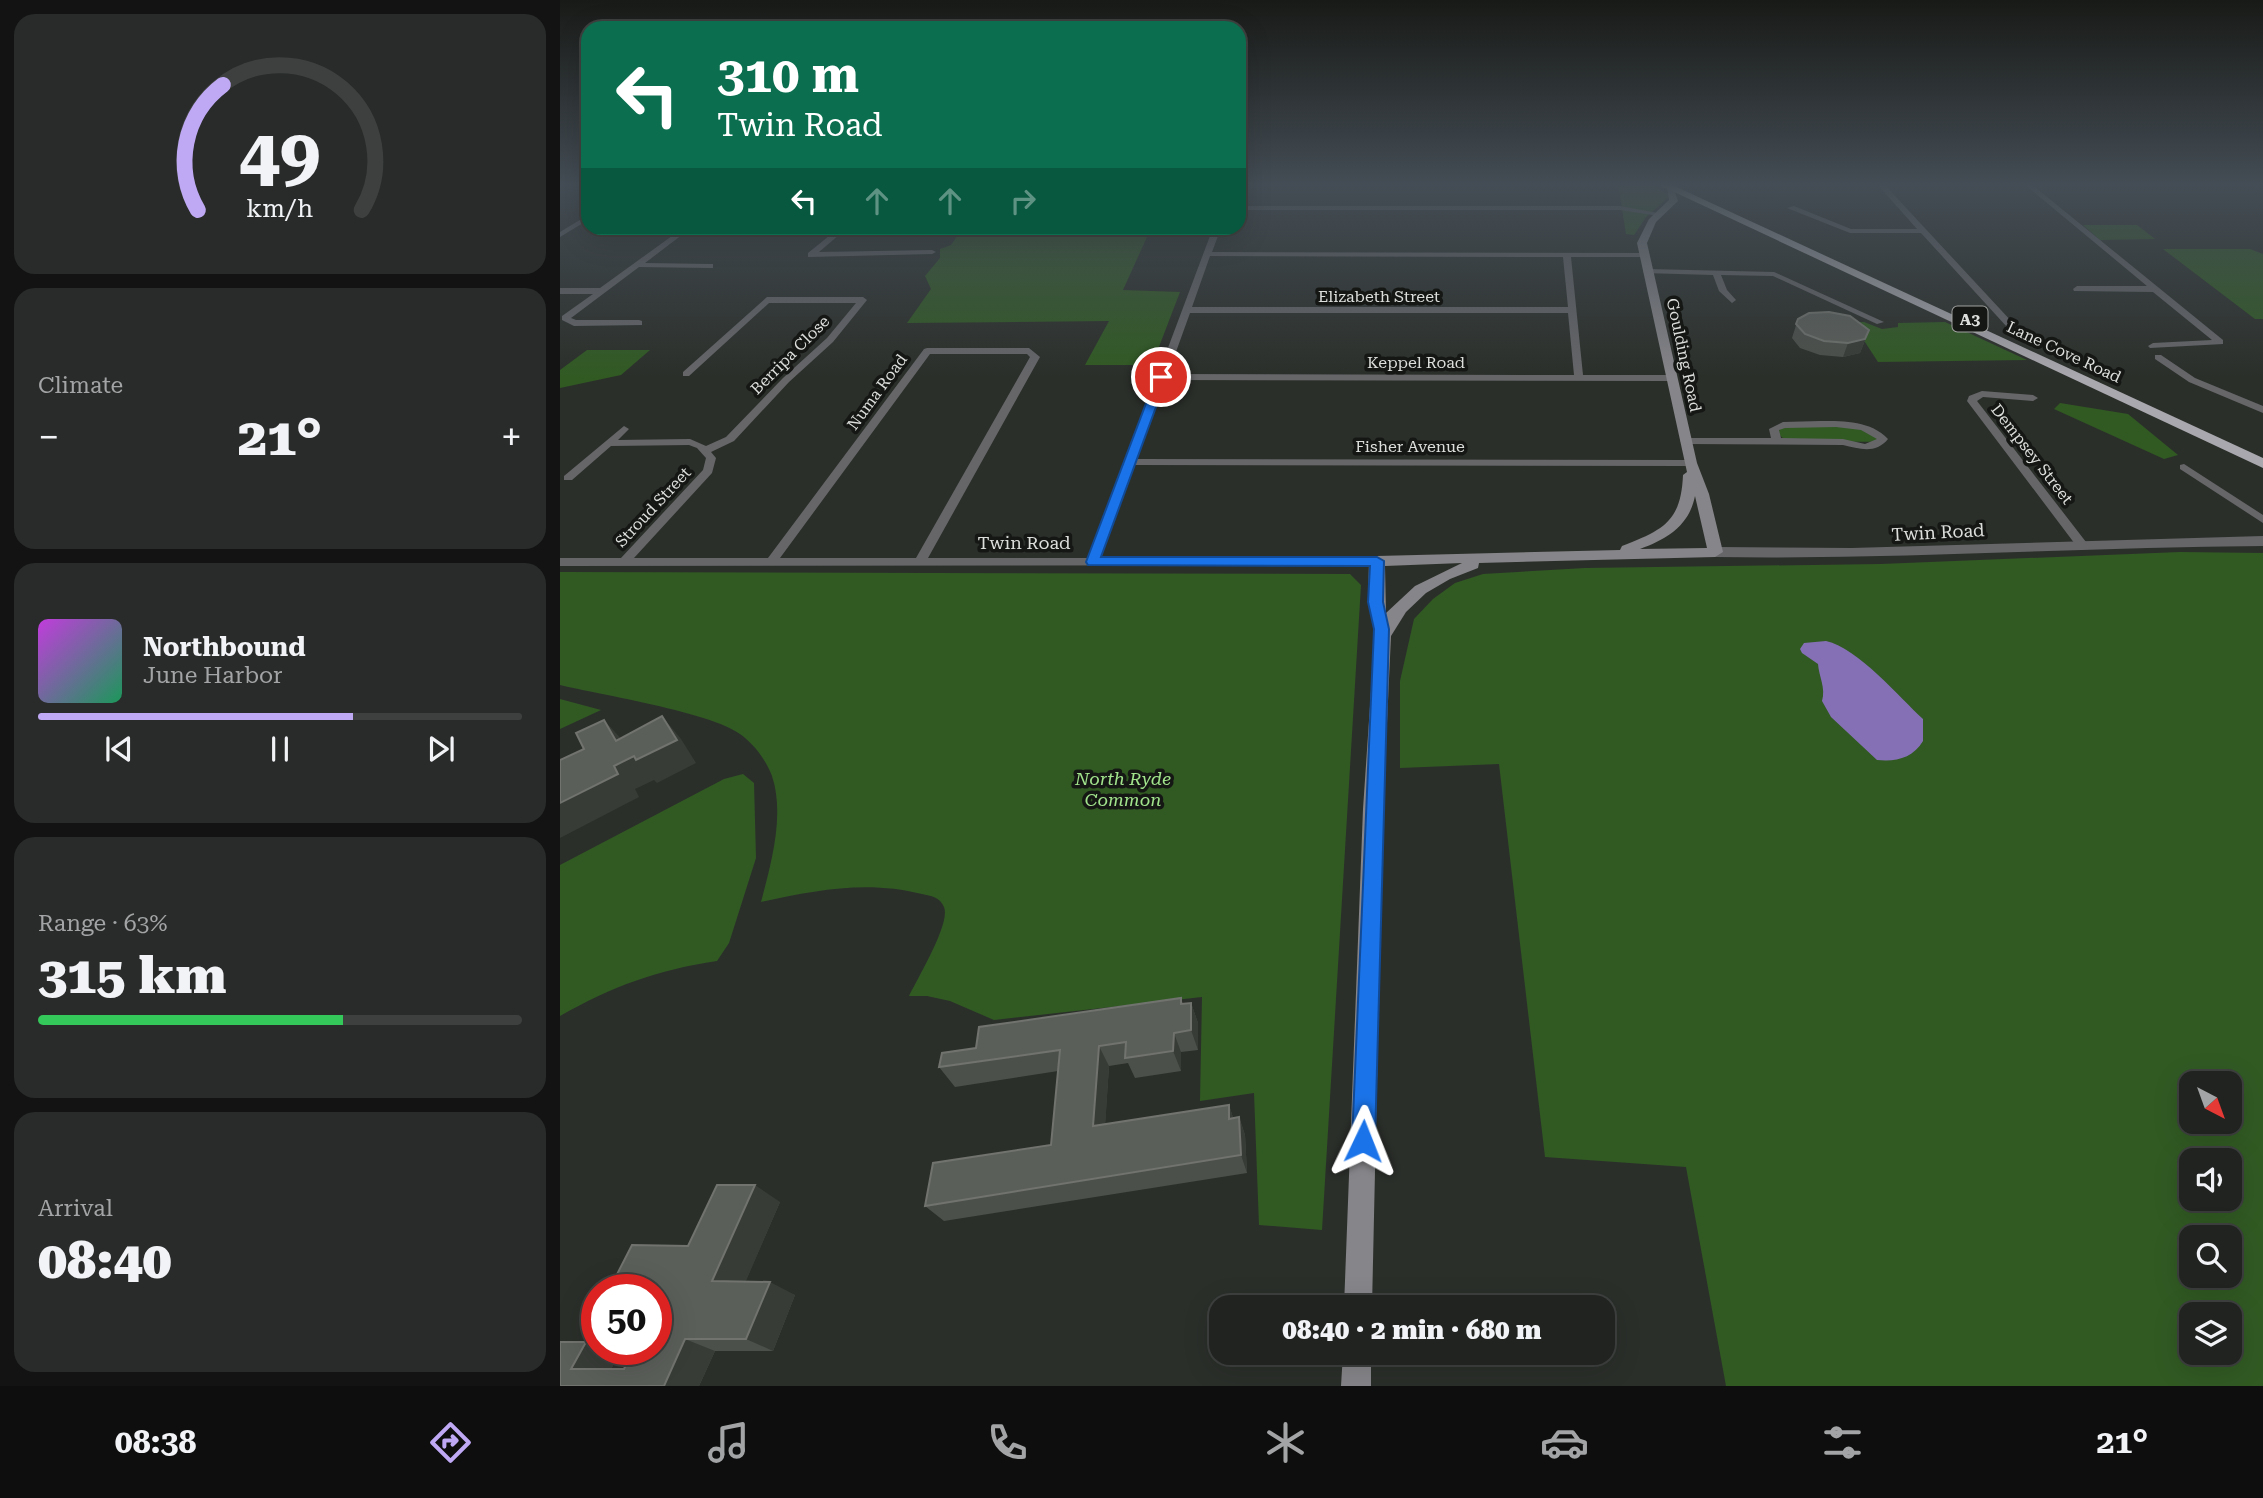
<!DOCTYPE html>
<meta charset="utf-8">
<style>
:root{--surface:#202320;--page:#282b29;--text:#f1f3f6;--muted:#a2a4a5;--line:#3d403e;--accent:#bfa8f4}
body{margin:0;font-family:"Roboto Serif",serif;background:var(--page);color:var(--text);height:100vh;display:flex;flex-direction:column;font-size:26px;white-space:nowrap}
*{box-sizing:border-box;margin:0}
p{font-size:23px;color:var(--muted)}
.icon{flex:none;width:38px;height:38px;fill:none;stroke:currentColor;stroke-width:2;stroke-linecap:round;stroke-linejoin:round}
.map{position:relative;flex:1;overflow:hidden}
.side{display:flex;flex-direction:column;gap:14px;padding:14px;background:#121312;width:560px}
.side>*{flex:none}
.hud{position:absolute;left:21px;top:21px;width:665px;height:214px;border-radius:21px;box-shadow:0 7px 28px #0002,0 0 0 2px var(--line);background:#0b6e4f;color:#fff;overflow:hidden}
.needle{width:46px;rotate:139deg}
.fabs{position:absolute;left:1619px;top:1071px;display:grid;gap:14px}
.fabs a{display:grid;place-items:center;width:63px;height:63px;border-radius:14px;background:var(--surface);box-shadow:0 7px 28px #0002,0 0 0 2px var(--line);font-size:35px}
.speed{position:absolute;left:21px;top:1274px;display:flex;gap:14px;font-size:35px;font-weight:700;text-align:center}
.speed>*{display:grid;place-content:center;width:91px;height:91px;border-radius:50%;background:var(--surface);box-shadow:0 7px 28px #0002,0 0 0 2px var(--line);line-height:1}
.speed .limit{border:10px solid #d22;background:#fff;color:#111}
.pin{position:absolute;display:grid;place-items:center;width:60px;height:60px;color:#fff;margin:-30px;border:4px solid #fff;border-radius:50%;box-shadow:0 2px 7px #0007}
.me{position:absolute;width:77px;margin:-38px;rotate:2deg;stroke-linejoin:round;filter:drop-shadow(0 0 5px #0008)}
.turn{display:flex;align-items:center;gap:24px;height:147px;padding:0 21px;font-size:32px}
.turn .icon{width:91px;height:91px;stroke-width:2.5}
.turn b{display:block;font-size:49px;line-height:60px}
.lanes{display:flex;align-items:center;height:66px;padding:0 21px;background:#0003;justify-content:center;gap:35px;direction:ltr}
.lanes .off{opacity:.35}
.big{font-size:52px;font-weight:800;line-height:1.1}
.side .card{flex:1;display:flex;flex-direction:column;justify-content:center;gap:10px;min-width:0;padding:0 24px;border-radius:21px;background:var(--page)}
.side .dial{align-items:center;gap:0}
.dial svg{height:182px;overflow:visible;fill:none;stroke:var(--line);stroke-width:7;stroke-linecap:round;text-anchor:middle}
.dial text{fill:var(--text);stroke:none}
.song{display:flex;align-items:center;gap:21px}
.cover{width:84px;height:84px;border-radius:10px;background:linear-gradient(135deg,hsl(290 70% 55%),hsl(150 70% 35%))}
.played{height:7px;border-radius:4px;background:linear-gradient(90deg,var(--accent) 65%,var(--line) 65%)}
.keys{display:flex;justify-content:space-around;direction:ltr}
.heat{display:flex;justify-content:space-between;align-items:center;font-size:38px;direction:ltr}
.charge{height:10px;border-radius:5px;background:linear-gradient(90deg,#34c759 63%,var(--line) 0)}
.trip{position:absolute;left:649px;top:1295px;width:406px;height:70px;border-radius:21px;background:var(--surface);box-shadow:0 7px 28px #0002,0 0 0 2px var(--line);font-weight:800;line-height:70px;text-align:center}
.menu{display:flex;height:112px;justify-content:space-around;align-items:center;background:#0d0e0d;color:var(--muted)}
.menu .icon{width:49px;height:49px}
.menu .on{color:var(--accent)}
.menu b{font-size:32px;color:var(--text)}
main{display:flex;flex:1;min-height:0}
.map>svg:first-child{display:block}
</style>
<main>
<section class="side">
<div class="card dial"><svg viewBox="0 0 100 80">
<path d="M14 69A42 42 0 1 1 86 69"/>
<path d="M14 69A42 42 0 0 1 25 14" stroke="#bfa8f4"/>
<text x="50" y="56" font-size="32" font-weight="700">49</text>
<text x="50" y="72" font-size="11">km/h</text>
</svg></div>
<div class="card"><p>Climate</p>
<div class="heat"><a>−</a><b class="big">21°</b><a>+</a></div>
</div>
<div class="card">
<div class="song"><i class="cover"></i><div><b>Northbound</b><p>June Harbor</p></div></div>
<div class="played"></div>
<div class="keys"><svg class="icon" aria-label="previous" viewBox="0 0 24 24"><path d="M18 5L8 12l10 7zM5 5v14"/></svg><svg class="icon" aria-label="pause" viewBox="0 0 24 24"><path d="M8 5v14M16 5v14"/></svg><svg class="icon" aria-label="next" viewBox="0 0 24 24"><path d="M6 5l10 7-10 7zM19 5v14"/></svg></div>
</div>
<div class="card"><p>Range · 63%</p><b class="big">315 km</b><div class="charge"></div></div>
<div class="card"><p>Arrival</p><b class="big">08:40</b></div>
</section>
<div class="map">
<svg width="1703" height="1386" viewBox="0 0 1703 1386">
<rect width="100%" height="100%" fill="#2b2f2a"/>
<!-- green -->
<path fill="#315a23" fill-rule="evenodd" d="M1058 183H1090L1110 196 1086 217 1074 235 1066 234Z
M1523 225H1577L1595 239 1540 240Z
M343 228H591L563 290 620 292 592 365H525L549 321 347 323 371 289 365 276 380 258V249L391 245 401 231H340Z
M1603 249H1690L1703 254V319H1695Z
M1304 322 1322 329 1338 327V323L1385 322 1467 360 1318 362 1301 336 1269 323Z
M27 350H90L61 375 0 388V370Z
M1500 403 1568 414 1618 455 1604 459 1494 409Z
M1227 427H1297L1318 437 1317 441C1312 443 1236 441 1227 439 1221 438 1223 438 1218 433L1220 429Z
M1620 552 1703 553V1386H1166L1126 1167 985 1157 939 764 840 768V681L854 619 873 599 895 583 923 574 1025 568 1321 564ZM1631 1083H1670V1122H1631ZM1631 1160H1670V1199H1631ZM1631 1237H1670V1276H1631ZM1631 1314H1670V1353H1631Z
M0 572 790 574 801 585 762 1230 699 1225 694 1093 640 1101 642 997 434 1020 390 1001 367 996H349C357 979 391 923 384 907 380 897 371 896 362 894 308 880 255 890 201 902 211 864 225 815 212 776 206 760 194 744 180 734 150 712 41 695 0 685Z
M0 699 41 710 0 729Z
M183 774 194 783 196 858 169 943 157 961C97 970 53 986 0 1016V865L164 779Z"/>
<!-- water -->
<path fill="#8670b5" d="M1266 641C1298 648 1340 698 1363 719V741C1353 758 1336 762 1317 760L1271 717 1262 701C1266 688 1259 677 1258 664L1242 653 1240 649 1244 643Z"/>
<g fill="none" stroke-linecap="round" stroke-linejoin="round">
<!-- minor -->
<path fill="#666669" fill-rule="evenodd" d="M1316 183H1323L1453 323V327H1447L1361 233H1290L1227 208 1234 206 1291 229H1357Z
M1463 183H1470L1663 340V344L1590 348 1588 346 1593 343 1652 340 1593 292 1514 291 1513 289 1517 286H1587Z
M679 206H1060L1103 214 1099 216 1060 210H679Z
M28 215V220L0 237V232Z
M123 228H131L85 263 150 264H153V268L79 267 11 318 16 320H79L82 321V325L14 326 2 320V316L33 294H0V288H40Z
M279 228H287L259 252 372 250 376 252 372 254 248 257V253Z
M653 228H661L652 252 1087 253 1088 255 1084 257H1011L1023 375H1111L1116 378 1111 381 605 380 577 459 1130 460 1135 463 1130 466 574 465 541 558H821L823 561 817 565 0 566V558H61L143 470 146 458 137 448 129 445 51 446 12 480H4V476L64 426 69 429 58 440 130 439 146 446 166 437 223 378 267 338 296 303H209L129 376H123V372L207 297H303L307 300 273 342 229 382 174 441 151 452 156 458 152 473 74 558H208L364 349 367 348H469L480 357 368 558H529ZM650 256 1003 257 1008 307H632ZM630 313H1008L1014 375 608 374ZM370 354H467L470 357 356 558H220Z
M1087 269 1214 272 1324 322 1317 324 1213 276 1161 275 1167 290 1176 300 1172 303 1159 291 1153 275 1084 273 1083 271Z
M1595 355H1601L1635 378 1703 406V413L1629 382 1595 359Z
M1422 391 1473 395 1478 398 1473 401 1423 397 1417 401 1526 542V548H1518L1407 401 1409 396Z
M1261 421C1285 421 1311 421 1328 439 1316 454 1300 449 1283 445L1125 444 1120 441 1125 438H1211L1209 429 1223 422ZM1276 427 1301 430 1317 439 1305 444 1283 439 1221 438 1219 430 1225 428Z
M1624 464 1703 515V523L1620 469V465Z"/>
<!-- tertiary -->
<path fill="#666669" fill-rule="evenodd" d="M1703 536V546C1520 547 1338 560 1155 557L1147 552 1155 547 1292 548Z"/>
<!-- secondary -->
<path fill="#868589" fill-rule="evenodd" d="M1107 187H1113L1118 201 1096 222 1087 243 1137 463 1149 494 1163 552 1155 557 919 563 918 568 890 579 866 593 846 612 831 636 823 809 812 1307H784L803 809 815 632 808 602 809 561 817 556 1060 550 1062 546C1103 530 1121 522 1123 475L1127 472 1077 243 1089 219 1109 200ZM1135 496 1147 548 1080 549C1107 539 1129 526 1135 496ZM902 563 855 586 826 613 825 566Z
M783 1353H811V1386H781Z"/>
<!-- trunk -->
<path fill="#a9a8ae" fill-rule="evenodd" d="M1095 183H1108L1703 458V468Z"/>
</g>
<!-- wall -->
<path fill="#4c504b" d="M1238 319 1309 330 1300 353 1283 357 1260 355 1240 348 1232 338Z
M621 998 623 1004 631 1003 638 1023V1050L621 1052V1071L575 1078 568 1063 549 1066 545 1124 669 1105 673 1118 679 1117 685 1135 687 1173 384 1221 365 1206 491 1145 498 1071 395 1087 379 1067 416 1048Z
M220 1202 185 1282 235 1295 213 1351H155L139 1386H0L26 1342 37 1346V1349H47L59 1353 51 1369H64L96 1349V1290L128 1246Z"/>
<!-- shaded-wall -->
<path fill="#383c37" d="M1309 330 1300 353 1283 357 1288 343Z
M102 716 121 739 136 763 97 783 94 780 75 789 79 797 0 838V803L54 766 56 741 44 720 65 743Z
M631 1003 638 1023V1050L631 1030Z
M614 1033 621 1052V1071L613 1051Z
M539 1046 549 1066 544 1144 533 1126Z
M669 1105 675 1123 669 1119Z
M679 1117 685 1135 687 1173 681 1155Z
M195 1185 220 1202 180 1295 152 1281Z
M210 1282 235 1295 213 1351 186 1339Z
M125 1339 155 1351 139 1386H104Z
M26 1342 37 1346V1349H47L59 1353 46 1380 11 1369Z"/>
<!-- building -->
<path fill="#5b5f5a" stroke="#70736e" stroke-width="2" d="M1269 312 1290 316 1309 330 1305 339 1288 343 1264 341 1245 334 1236 324 1238 319 1249 313Z
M102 716 117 740 76 760 74 756 54 766 58 774 0 803V760L24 749 16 733 44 720 56 741Z
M621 998V1004L631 1003V1030L614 1033 613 1051 565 1058 566 1042 539 1046 533 1126 669 1105V1119L679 1117 681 1155 365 1206 373 1163 491 1145 500 1050 379 1067 382 1053 416 1048 419 1027Z
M157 1185H195L152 1281 210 1282 186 1339H125L104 1386H0V1342H26L11 1369H64L73 1349H96V1302L98 1297H96V1290H49L72 1245 128 1246Z"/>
<!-- sky -->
<linearGradient id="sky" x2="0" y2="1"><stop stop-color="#181a17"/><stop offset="0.49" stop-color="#444d55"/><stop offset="1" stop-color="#444d55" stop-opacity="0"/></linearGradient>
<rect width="1703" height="377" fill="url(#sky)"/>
<!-- route -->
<path fill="#1a73e8" stroke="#114b97" stroke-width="2" d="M601 374 607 377 541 557H817L824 561 823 602 829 629 815 1141 811 1149 803 1153 795 1149 792 1141 814 629 808 602 810 566 528 565 526 562 596 377Z"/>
<g text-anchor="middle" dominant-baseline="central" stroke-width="7" stroke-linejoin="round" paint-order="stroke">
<!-- far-street labels -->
<g font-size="16" fill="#dcdedb" stroke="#151715">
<text x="819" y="296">Elizabeth Street</text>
<text transform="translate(1504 352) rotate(25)">Lane Cove Road</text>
<text transform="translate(230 355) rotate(-45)">Berripa Close</text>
<text transform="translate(1124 355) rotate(78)">Goulding Road</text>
<text x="856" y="362">Keppel Road</text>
<text transform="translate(317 392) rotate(-54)">Numa Road</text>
<text x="850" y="446">Fisher Avenue</text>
<text transform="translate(1472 454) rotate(52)">Dempsey Street</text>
<text transform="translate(93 507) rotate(-47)">Stroud Street</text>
</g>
<!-- shield labels -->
<rect fill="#151715" stroke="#a0a2a0" stroke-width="2" x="1392.5" y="306.5" width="35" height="25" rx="5"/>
<g font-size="16" font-weight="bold" fill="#dcdedb">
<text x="1410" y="319">A3</text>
</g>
<!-- street labels -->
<g font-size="18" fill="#dcdedb" stroke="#151715">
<text transform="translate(1378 532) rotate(-3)">Twin Road</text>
<text x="464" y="542">Twin Road</text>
</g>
<!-- park labels -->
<g font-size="18" font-style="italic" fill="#a1e48c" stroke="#151715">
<text x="563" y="778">North Ryde<tspan x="563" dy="21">Common</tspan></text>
</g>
</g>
</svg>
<div class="fabs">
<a><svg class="needle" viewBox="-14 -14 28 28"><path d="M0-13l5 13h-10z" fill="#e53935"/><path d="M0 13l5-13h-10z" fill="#a2a4a5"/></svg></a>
<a><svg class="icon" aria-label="sound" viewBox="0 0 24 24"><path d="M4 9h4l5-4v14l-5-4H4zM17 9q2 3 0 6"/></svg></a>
<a><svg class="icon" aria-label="search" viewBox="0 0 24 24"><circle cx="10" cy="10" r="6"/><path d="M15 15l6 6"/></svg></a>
<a><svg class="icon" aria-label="layers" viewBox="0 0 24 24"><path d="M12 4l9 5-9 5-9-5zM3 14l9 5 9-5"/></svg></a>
</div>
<div class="speed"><div class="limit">50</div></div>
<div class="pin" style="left:601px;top:377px;background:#d93025"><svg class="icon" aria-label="arrive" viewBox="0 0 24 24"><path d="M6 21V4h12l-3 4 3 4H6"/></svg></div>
<svg class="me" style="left:803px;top:1141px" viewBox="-20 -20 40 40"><path d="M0-17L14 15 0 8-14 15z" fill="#1a73e8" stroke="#fff" stroke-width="4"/></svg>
<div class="trip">08:40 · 2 min · 680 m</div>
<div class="hud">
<div class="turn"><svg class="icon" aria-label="left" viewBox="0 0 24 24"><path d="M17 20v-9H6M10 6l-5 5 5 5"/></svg><div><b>310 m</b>Twin Road</div></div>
<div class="lanes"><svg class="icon" aria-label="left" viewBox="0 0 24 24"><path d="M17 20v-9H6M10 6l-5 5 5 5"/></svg><svg class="icon off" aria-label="ahead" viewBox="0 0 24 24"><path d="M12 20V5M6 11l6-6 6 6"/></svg><svg class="icon off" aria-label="ahead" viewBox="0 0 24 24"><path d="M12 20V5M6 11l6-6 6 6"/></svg><svg class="icon off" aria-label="right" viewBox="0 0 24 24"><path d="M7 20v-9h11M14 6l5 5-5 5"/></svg></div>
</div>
</div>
</main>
<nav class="menu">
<b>08:38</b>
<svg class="icon on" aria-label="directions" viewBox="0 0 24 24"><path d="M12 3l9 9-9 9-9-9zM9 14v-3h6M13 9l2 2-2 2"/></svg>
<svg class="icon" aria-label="music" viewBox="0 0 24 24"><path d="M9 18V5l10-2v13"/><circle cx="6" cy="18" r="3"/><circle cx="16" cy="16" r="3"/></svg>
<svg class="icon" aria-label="phone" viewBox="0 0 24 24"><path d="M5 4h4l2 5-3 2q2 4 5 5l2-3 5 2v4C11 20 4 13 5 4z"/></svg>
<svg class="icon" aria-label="climate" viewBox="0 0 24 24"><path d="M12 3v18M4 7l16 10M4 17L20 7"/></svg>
<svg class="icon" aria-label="car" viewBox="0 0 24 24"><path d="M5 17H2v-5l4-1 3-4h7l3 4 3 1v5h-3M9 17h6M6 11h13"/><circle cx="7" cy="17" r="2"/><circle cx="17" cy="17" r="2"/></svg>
<svg class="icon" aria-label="filters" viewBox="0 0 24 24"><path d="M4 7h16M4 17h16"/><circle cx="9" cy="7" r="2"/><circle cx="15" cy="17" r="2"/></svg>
<b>21°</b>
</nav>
